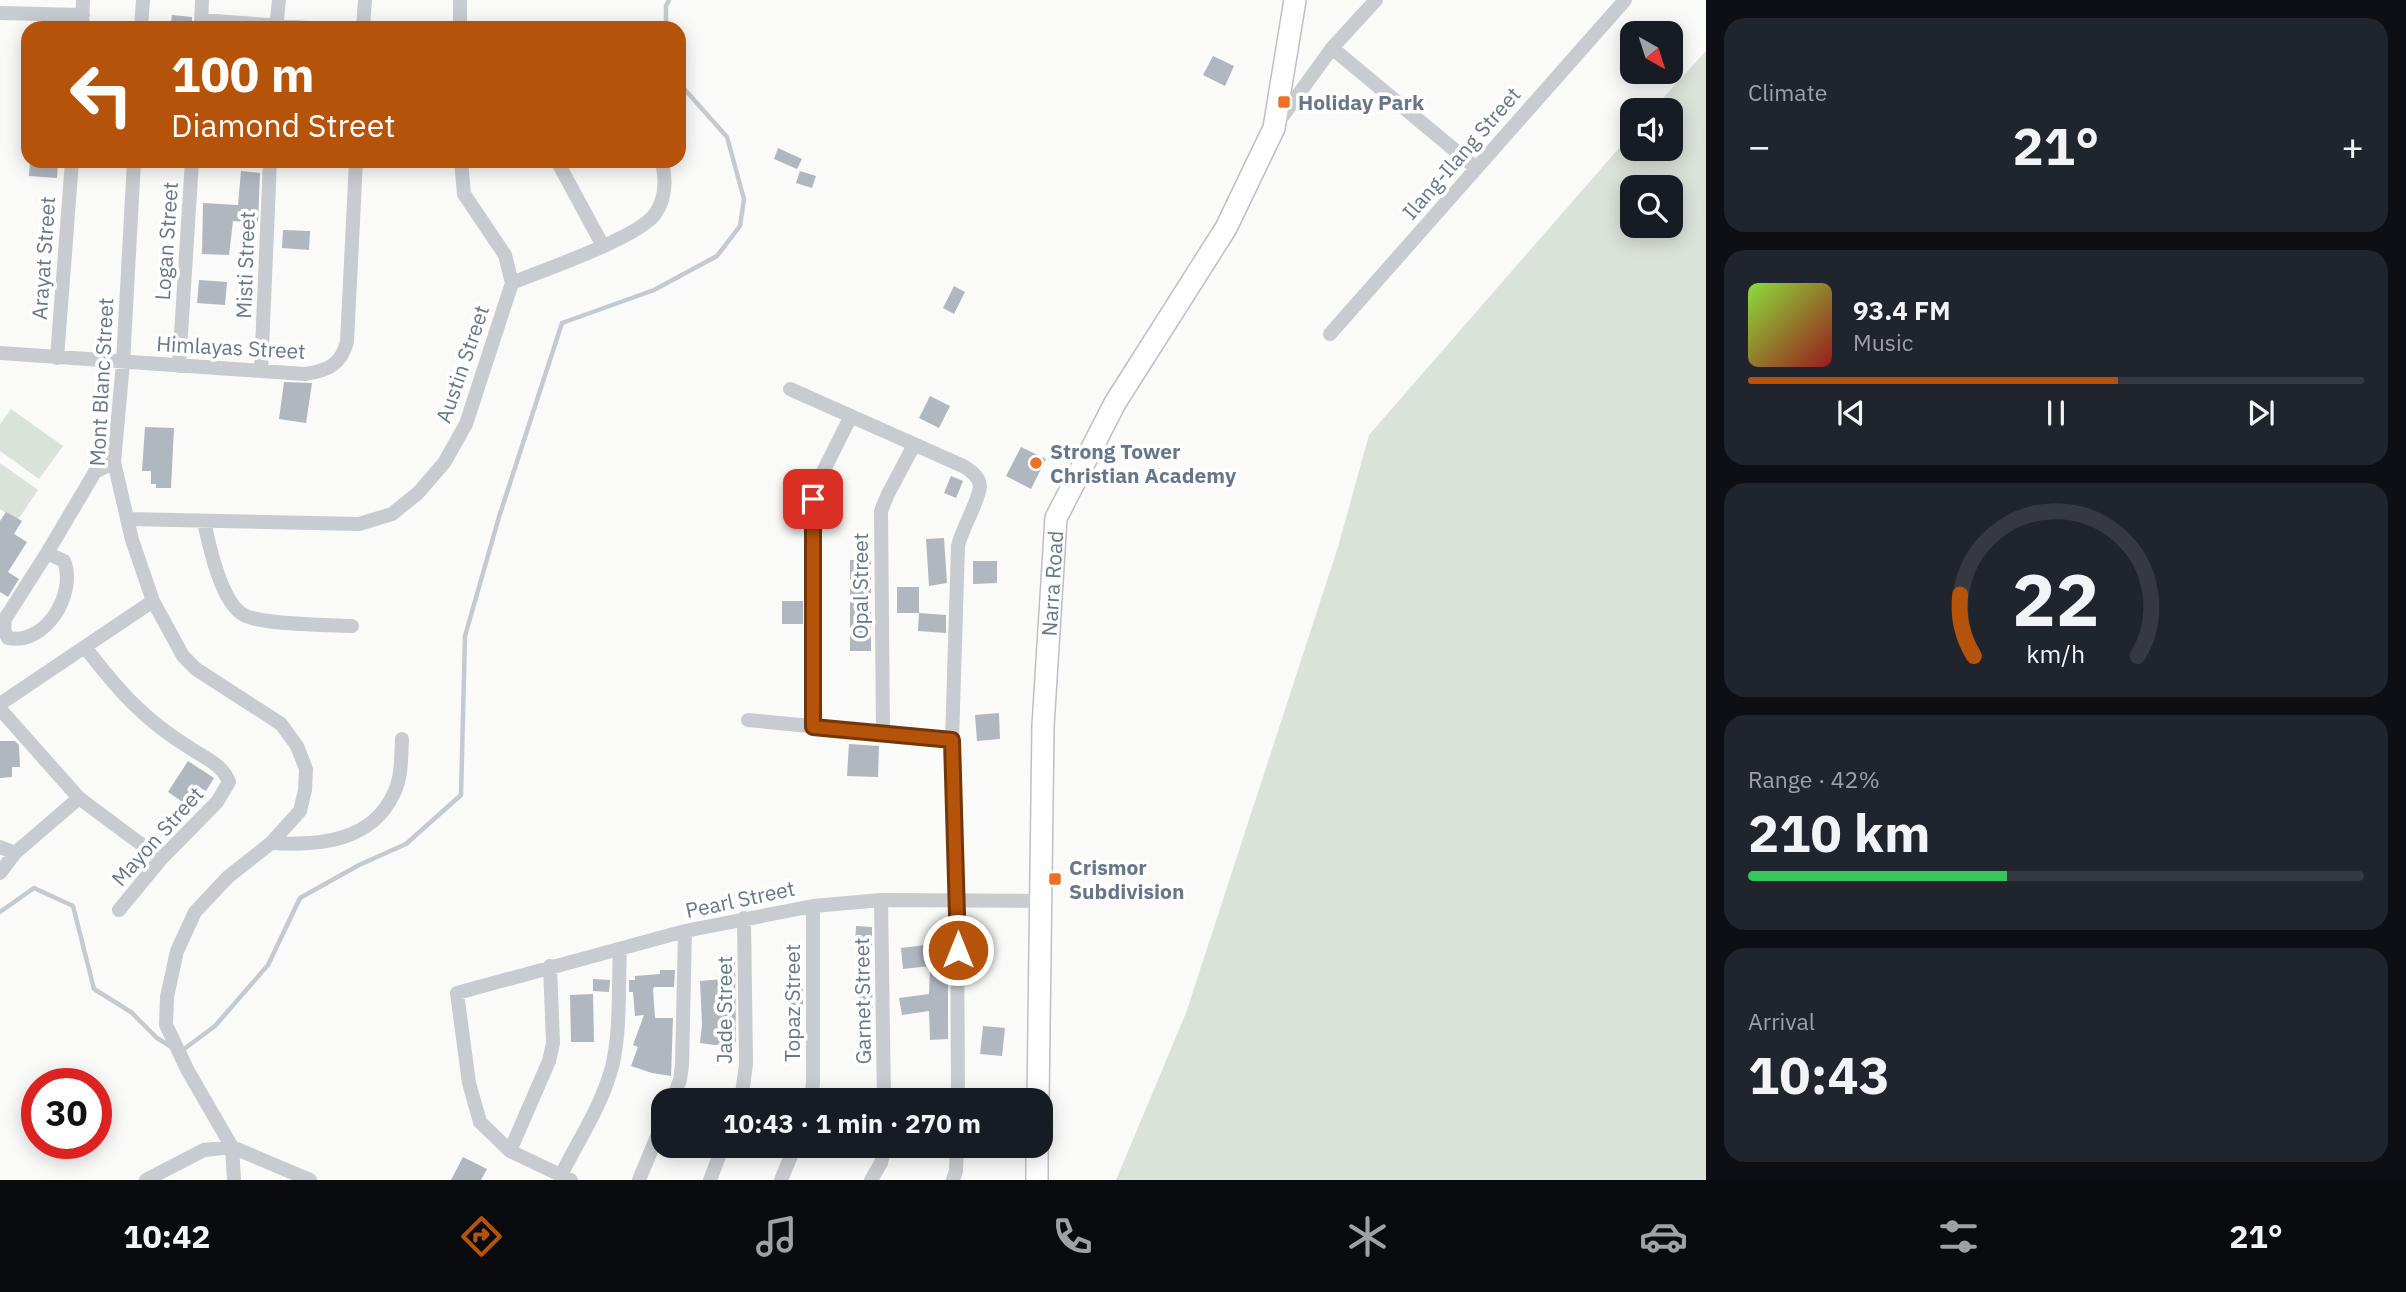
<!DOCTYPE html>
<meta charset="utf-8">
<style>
:root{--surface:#171b24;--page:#20242c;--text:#f1f3f6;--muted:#9ea1a6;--line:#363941;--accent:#b45309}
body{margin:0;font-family:"IBM Plex Sans",sans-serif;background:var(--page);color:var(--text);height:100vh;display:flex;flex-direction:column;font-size:26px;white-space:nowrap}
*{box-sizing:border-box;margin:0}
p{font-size:23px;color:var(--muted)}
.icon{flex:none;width:38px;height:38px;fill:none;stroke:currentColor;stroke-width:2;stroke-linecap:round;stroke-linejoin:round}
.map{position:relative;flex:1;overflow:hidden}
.details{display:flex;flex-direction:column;gap:18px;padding:18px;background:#0d0f14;width:700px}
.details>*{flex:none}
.guide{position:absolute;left:21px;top:21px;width:665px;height:147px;border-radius:21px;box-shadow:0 4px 18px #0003;background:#b45309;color:#fff;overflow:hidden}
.needle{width:46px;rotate:141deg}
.buttons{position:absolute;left:1620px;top:21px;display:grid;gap:14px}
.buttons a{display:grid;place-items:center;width:63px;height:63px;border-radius:14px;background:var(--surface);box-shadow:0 4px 18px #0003;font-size:35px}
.speed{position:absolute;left:21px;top:1068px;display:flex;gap:14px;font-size:35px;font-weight:700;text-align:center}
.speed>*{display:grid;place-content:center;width:91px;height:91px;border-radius:50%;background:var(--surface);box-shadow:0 4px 18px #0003;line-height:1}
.speed .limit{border:10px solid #d22;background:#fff;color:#111}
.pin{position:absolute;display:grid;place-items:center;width:60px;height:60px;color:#fff;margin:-30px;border-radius:14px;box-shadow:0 4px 10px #0006}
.me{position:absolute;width:77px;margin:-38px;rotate:0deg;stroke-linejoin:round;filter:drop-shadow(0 0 5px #0008)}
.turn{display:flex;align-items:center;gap:24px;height:147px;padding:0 35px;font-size:32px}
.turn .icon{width:91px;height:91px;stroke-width:2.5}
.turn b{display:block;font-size:49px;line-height:60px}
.big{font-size:52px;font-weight:700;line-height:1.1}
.details .tile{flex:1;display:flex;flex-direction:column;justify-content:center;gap:10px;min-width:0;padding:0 24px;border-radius:21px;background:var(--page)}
.details .dial{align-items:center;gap:0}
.dial svg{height:182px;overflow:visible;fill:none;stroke:var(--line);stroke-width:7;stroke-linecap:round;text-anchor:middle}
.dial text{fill:var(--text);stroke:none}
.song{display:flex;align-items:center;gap:21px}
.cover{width:84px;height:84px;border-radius:10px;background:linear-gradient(135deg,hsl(90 70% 55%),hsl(0 70% 35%))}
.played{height:7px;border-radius:4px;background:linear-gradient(90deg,var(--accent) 60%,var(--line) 60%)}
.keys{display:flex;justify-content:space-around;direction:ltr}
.heat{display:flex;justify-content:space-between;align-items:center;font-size:38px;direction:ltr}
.charge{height:10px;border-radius:5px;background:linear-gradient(90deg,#34c759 42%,var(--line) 0)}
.trip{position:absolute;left:651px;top:1088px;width:402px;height:70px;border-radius:21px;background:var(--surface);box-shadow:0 4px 18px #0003;font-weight:700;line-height:70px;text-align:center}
.dock{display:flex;height:112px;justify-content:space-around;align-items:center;background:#090b0e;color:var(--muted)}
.dock .icon{width:49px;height:49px}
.dock .on{color:var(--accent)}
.dock b{font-size:32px;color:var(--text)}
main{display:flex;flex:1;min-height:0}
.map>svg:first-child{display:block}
</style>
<main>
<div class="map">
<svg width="1706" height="1180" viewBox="0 0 1706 1180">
<rect width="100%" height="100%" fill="#fafaf8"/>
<!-- green -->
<path fill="#dbe2d9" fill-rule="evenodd" d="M1706 51V1180H1116L1186 1013 1338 547 1369 435 1633 132V149H1671V110H1652ZM1633 187H1671V226H1633Z
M11 409 63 446 39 479 0 451V424Z
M0 463 38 490 17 521 0 509Z"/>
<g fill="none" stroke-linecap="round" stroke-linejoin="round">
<!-- stream -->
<path stroke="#c3cbd1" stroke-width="4.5" d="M666 28V6L669 0
M0 912 34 888 73 906 94 989 131 1012 157 1038 173 1048
M180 1052 215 1026 268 965 300 898 359 865 406 844 461 795 465 636 499 517 562 323 654 290 717 256 740 226 744 199 727 137 679 83"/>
</g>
<!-- building -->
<path fill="#b1b7bf" d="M172 15 192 17V28H170Z
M1213 56 1234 66 1225 86 1203 75Z
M778 148 802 159 797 169 774 159Z
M30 161H58L57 178 29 176Z
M241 171 260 173 258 223 233 221 229 255 202 254 203 203 238 205Z
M800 171 816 176 812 188 796 183Z
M283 230 310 231 309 250 282 248Z
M199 280 227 282 225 305 197 303Z
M954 286 965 292 954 314 943 308Z
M284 382 312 383 306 423 279 419Z
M930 396 950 406 939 428 919 418Z
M145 427 174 428 171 488H156V484H151V471H142Z
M1021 447 1046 459 1031 489 1006 476Z
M951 476 963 481 956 498 944 493Z
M6 512 22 521 14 534 27 542 8 572 19 579 8 597 0 592V521Z
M944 538 947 583 929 586 926 539Z
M850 560H871V651H850Z
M973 561H997V583L973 584Z
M897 587H919V613H897Z
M782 601H803V624H782Z
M919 613 946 615V633L918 631Z
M999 713 1000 739 977 741 975 715Z
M0 741H15L19 745 20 767H12V777L0 778Z
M849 744 879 746 878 777 847 776Z
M188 761 214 778 206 791 199 787 187 805 168 792Z
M856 926 872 927V946H855Z
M925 945V947L948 948V1039L930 1040 929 1011 902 1015 899 998 929 994 930 966 903 969 901 948Z
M724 955H735L736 1043 715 1045 700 1043 702 1025 700 981 723 979Z
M660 970H675L674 987H654L653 990 655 1018H673L671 1076 652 1073 631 1066 638 1047 633 1045 644 1015 635 1016 633 992H629V980H635V976L660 974Z
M858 974 872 975 873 1041 858 1039Z
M593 979 610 980 609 992 593 991Z
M788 989H803V1005H789Z
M593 994 594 1042H571L570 995Z
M983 1026 1005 1028 1002 1056 980 1054Z
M463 1157 487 1169 481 1180H451Z"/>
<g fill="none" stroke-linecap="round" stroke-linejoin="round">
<defs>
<g id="secondary">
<path id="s1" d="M1038 1101 1043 726 1056 518 1115 403 1226 228 1274 128 1295 0"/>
<path d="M1037 1180V1146"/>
</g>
</defs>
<!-- secondary casing -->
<use href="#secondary" stroke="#bcc0c6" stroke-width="24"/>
<!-- street -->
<path stroke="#c8cbcf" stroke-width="14" d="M460 0V28
M0 13 83 15
M201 20 308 28
M201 27 202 0
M82 28 83 0
M141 28 143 0
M276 28 279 0
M363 28 365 0
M1332 48 1475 167
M1277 124 1332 48 1376 0
M134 161 123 363 114 462 132 540 153 601 183 656 196 669 281 724 297 746 306 769 305 790 300 811 271 843 228 877 195 912 177 951 167 997 166 1025 188 1071 232 1147 234 1180
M557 161 603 246
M512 283C543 270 638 238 655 214 666 199 666 179 662 161
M1330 334 1625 0
M0 353 305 374C327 371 341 365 347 342L356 161
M57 358 72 161
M179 366 192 161
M261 371 270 161
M790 389 963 466C971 471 980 477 980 487 978 503 962 528 958 546L952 740 957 900 958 1101
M127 519 359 524 392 514 418 493 444 463 466 424 512 283 505 255 464 194 461 161
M204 522C209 545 221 603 244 615 262 625 329 625 352 626
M47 553 64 561C77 594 45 646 8 638L4 630 5 619 47 553 95 472 114 462
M85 647C117 689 144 720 190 748 205 758 223 765 229 782L217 802 161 859 119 910
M0 704 153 601
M0 709 79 798 161 859
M748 720 952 740
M813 727 812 499 817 484 851 416
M883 733 881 511 888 494 914 445
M271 843C318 846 372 842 394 793 402 777 401 756 402 739
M0 847 15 853
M0 873 15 853 79 798
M881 900 884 1101
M672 1101 680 1080 682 1065 685 931
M741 1101 746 1064 744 918
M811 1101 813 1083V906
M510 1151 549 1061 553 1043 550 966
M561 1175C578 1141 602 1105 612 1067 621 1030 618 988 620 949
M146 1180 204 1150 232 1147 310 1180
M571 1180 510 1151 480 1122 469 1083 457 993 685 931 813 906 881 900 1040 901
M639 1180 663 1122
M710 1180 723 1146
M781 1180 795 1146
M871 1180 881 1163 885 1146
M953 1180 956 1171 957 1146"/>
<!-- secondary -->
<use href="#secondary" stroke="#fff" stroke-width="21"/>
</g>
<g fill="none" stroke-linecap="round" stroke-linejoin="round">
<defs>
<path id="route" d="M813 499V727L952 740 958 950"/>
</defs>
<!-- route casing -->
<use href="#route" stroke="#753606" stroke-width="18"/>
<!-- route -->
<use href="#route" stroke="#b45309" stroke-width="12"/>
</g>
<!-- markers -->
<g fill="#ec7126" stroke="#fff" stroke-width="2.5">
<rect x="1277" y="95" width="14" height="14" rx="3.5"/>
<circle cx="1036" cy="463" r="7"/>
<rect x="1048" y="872" width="14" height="14" rx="3.5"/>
</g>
<g text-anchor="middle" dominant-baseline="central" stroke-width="7" stroke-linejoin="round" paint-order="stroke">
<!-- poi labels -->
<g font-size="21" font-weight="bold" fill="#68768a" stroke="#fff" text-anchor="start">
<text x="1298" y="102">Holiday Park</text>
<text x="1050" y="451">Strong Tower<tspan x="1050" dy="24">Christian Academy</tspan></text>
<text x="1069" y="867">Crismor<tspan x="1069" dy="24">Subdivision</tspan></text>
</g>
<!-- street labels -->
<g font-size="21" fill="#68768a" stroke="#fff">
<text transform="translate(1461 153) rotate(-49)">Ilang-Ilang Street</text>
<text transform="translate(166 241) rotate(-86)">Logan Street</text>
<text transform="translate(43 258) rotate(-86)">Arayat Street</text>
<text transform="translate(245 265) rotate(-88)">Misti Street</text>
<text transform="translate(231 347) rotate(3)">Himlayas Street</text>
<text transform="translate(462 364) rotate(-71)">Austin Street</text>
<text transform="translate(101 382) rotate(-87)">Mont Blanc Street</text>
<text stroke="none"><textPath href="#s1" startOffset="518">Narra Road</textPath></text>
<text transform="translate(860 586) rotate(-90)">Opal Street</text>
<text transform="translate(157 836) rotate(-48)">Mayon Street</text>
<text transform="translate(740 899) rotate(-12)">Pearl Street</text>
<text transform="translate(862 1001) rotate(-91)">Garnet Street</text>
<text transform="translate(792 1003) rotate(-90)">Topaz Street</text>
<text transform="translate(724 1010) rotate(-90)">Jade Street</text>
</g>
</g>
</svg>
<div class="buttons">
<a><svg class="needle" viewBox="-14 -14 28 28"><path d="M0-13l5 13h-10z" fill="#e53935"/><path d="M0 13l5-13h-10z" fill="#9ea1a6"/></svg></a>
<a><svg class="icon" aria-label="sound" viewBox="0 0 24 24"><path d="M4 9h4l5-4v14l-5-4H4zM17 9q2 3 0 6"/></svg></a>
<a><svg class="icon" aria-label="search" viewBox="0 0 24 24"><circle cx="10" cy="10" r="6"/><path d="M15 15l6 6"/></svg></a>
</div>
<div class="speed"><div class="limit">30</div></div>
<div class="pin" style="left:813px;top:499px;background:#d93025"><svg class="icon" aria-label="arrive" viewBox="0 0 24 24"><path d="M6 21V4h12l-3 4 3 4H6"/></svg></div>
<svg class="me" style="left:958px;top:950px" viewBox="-20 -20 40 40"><circle r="17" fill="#b45309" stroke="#fff" stroke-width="3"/><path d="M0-11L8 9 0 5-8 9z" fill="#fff"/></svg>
<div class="trip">10:43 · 1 min · 270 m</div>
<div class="guide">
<div class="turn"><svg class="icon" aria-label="left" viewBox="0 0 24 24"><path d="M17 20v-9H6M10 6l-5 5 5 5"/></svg><div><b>100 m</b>Diamond Street</div></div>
</div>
</div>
<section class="details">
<div class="tile"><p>Climate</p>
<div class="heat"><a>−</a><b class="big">21°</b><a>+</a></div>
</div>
<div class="tile">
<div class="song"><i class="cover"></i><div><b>93.4 FM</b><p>Music</p></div></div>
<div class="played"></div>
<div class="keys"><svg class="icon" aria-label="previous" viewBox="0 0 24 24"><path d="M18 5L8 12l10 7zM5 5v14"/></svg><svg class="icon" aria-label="pause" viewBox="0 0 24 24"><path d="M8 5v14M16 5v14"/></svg><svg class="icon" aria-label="next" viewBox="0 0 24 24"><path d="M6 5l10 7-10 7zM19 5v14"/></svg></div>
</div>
<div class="tile dial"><svg viewBox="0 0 100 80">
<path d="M14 69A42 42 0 1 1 86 69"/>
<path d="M14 69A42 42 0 0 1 8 42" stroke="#b45309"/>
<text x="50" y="56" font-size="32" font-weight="700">22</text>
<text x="50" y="72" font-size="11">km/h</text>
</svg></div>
<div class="tile"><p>Range · 42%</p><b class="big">210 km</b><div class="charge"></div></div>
<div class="tile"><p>Arrival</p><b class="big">10:43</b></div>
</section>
</main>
<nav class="dock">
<b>10:42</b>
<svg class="icon on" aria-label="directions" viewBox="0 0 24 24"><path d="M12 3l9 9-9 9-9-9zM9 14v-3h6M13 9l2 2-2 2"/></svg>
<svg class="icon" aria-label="music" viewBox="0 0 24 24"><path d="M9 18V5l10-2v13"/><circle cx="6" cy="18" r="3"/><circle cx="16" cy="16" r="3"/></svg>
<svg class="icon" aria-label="phone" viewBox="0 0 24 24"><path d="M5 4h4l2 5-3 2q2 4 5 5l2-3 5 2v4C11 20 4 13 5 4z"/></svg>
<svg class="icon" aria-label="climate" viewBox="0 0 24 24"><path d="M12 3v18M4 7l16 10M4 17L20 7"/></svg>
<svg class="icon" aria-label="car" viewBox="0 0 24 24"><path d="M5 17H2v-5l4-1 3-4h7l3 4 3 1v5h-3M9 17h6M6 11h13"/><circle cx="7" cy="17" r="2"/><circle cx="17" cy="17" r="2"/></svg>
<svg class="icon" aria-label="filters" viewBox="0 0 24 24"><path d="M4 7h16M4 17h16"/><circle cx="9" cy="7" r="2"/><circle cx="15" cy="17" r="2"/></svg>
<b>21°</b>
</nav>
